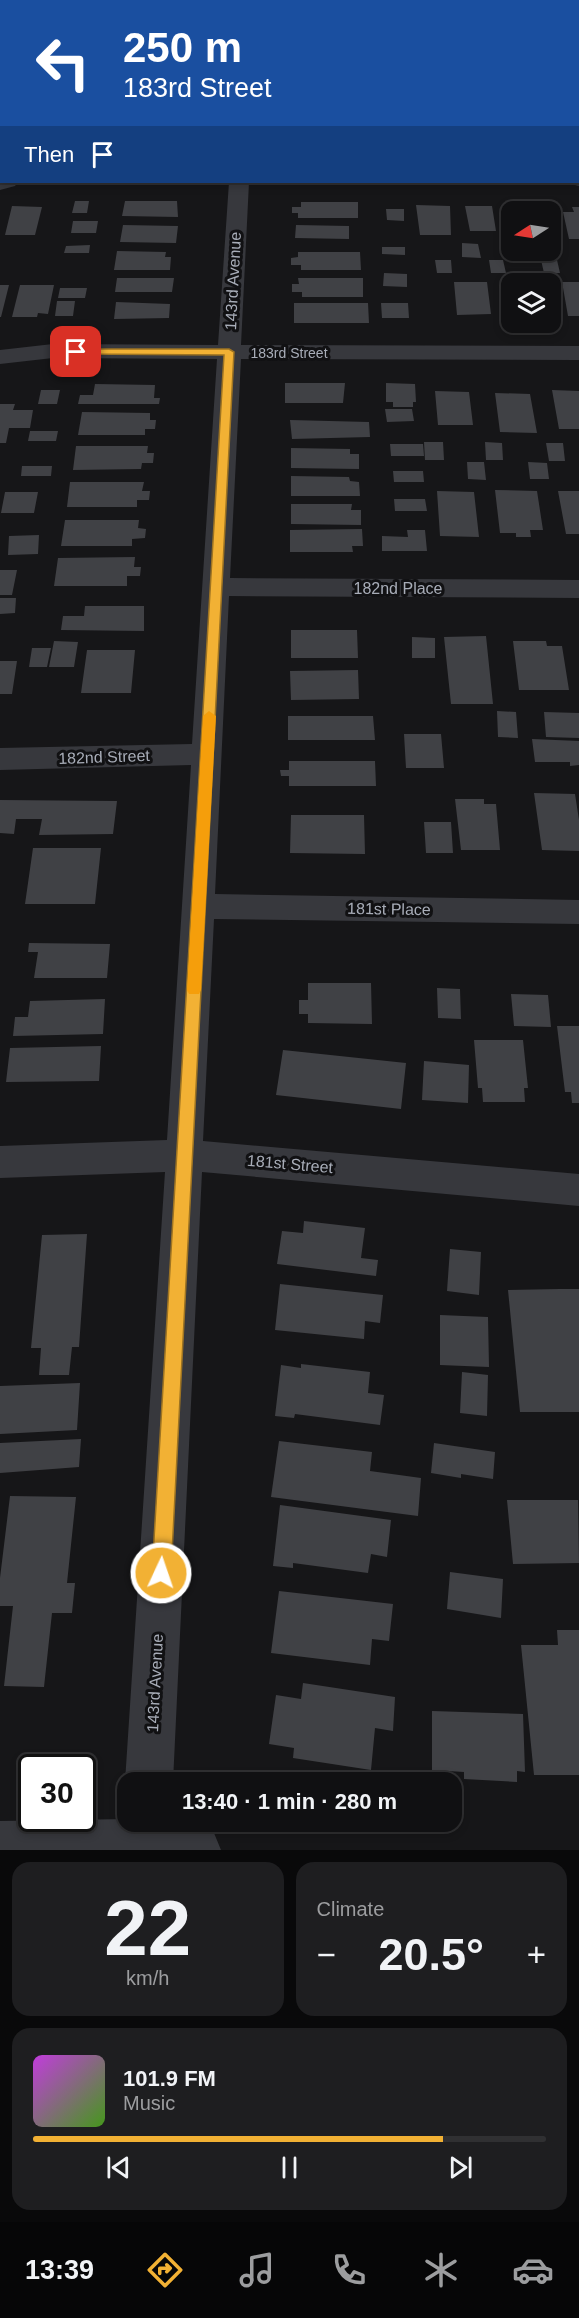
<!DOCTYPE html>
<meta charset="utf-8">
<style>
:root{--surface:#101012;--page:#1e1e20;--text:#f1f3f6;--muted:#9c9d9f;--line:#303032;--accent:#f2b134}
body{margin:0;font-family:Helvetica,sans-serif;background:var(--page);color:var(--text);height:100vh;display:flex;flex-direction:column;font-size:22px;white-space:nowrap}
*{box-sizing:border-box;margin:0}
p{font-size:20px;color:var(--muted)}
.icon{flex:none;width:33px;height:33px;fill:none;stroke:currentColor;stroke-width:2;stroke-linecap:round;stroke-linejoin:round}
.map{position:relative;height:1850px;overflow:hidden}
.drawer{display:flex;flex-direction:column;gap:12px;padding:12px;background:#09090a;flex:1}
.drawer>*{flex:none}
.guide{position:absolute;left:0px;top:0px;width:579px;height:183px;box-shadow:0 3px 9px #0003,0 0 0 2px var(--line);background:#1a4fa0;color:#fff;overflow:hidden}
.needle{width:39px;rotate:258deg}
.fabs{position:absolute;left:501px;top:201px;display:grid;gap:12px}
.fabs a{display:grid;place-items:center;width:60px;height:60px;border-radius:12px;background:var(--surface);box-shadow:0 3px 9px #0003,0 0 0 2px var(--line);font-size:30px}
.speed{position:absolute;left:18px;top:1754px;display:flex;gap:12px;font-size:30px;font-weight:700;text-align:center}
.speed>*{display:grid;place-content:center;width:78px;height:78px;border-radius:50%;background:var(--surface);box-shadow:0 3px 9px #0003,0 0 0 2px var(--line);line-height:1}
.speed .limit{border:3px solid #111;border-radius:9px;background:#fff;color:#111}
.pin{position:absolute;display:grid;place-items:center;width:51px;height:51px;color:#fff;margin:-26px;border-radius:12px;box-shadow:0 3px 9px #0006}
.me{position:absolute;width:66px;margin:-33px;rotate:3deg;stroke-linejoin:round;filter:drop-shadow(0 0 4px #0008)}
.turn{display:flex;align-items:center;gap:21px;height:126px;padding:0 24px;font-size:27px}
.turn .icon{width:78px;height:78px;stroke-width:2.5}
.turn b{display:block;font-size:42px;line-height:51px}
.then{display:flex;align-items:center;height:57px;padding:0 24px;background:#0003;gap:12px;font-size:22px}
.big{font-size:45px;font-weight:800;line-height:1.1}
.drawer .widget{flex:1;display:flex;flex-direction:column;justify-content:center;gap:9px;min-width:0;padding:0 21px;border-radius:18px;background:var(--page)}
.drawer .dial{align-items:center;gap:0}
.dial b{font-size:78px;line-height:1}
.song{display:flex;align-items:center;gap:18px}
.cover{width:72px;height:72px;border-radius:9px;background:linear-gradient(135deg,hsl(290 70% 55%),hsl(100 70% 35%))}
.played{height:6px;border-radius:3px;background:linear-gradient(90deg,var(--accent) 80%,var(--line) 80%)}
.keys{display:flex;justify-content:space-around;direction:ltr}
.heat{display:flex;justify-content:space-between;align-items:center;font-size:33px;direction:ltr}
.drawer .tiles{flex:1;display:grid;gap:12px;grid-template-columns:1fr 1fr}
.widget:last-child{grid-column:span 2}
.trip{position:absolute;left:117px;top:1772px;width:345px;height:60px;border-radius:18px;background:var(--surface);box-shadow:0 3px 9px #0003,0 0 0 2px var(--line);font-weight:800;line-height:60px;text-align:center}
.tabs{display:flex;height:96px;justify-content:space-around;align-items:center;background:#060607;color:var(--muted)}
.tabs .icon{width:42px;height:42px}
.tabs .on{color:var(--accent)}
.tabs b{font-size:27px;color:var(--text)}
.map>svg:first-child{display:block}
</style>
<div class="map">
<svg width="579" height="1850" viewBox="0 0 579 1850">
<rect width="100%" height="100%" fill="#161618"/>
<!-- building -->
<path fill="#404145" d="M75 201H89L87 213H72Z
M125 201H177L178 217 122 216Z
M301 202H358V218H298V213H292V207H301Z
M416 205 450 206 451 235H420Z
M12 206 42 207 35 235H5Z
M465 206H492L496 231H470Z
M516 206H542L543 212H517Z
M572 207H579V239H569L563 212H574Z
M386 209H404V221L387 220Z
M73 221H98L96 233H71Z
M123 225 178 226 176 243 120 242Z
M296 225 349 226V239L295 238Z
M462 243 478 244 481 258 462 257Z
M90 245 89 253H64L66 246Z
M382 247H405V255L382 254Z
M515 250H533L535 258H516Z
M117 251 166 252 165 257H171L170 270H114Z
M298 252H360L361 270H301V265H291V258L298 257Z
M435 260H451L452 273H437Z
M489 260H503L506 273H491Z
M541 260H557L560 273H544Z
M384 273 407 274V287L383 286Z
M117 278H174L172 292H115Z
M298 278H363V297H302V292H292V284H299Z
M454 282H487L491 314 457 315Z
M562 282H579V316H568Z
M0 285H9L1 317H0Z
M20 285H54L48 314 38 313 37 317H12Z
M60 288H87L85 298H58Z
M57 301H75L73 316H55Z
M116 302 170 304 169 318 114 319Z
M294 303H368L369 323H294Z
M381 303H408L409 318H382Z
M285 383H345L343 403H285Z
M386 383 415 384 416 402H413V407H393V402H386Z
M95 384 155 385 154 398H160L159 404H78L80 395H93Z
M41 390H60L57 404H38Z
M552 390 579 391V429H559Z
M435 391 469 392 473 425H438Z
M495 393 530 394 537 433 500 432Z
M0 404H15L13 410H33L30 428H9L6 443H0Z
M385 409H412L414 421 387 422Z
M82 412 150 413V420H156L155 429H145V435H78Z
M290 420 369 422 370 437 292 439Z
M30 431H58L56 441H28Z
M424 442H443L444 460H425Z
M485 442 502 443 503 460H486Z
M546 443H563L565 461H549Z
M390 444H423L424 456H391Z
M76 446H148L147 453H154L153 463H142L141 469 73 470Z
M291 448 350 449V454H359V469L291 468Z
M467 462H484L486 480 468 479Z
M528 462 547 463 549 479H530Z
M22 466H52L51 476H21Z
M393 471H423L424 482H394Z
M291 476 349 477 350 481 359 482 360 496H291Z
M70 482H144L142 491H150L149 500H137V507H67Z
M495 490 537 491 543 530H530L531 537H516V533H500Z
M437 491 474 492 479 537 440 536Z
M558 491H579V534H566Z
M5 492H38L34 513H1Z
M394 499H425L427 511H395Z
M291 504H352L351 510H361V525L291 524Z
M65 520H139L138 528 146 529 145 538 132 539V546H61Z
M362 529 363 546H352L353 552H290V530Z
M407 530H425L427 551H382V536L408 537Z
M39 535 38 554 8 555 9 536Z
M135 557 134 567H141L140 576H127V586H54L58 558Z
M0 570H17L12 595H0Z
M0 598H16L15 613 0 614Z
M85 606H144V631L61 630 63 616H84Z
M291 630H357L358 658H291Z
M486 636 493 704H451L444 637Z
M412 637 435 638V658H412Z
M54 641 78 642 74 667H49Z
M513 641H546L547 646H562L569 690H519Z
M32 648H51L47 667H29Z
M87 650H135L131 693H81Z
M0 661H17L12 694H0Z
M358 670 359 699 291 700 290 671Z
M497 711 516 712 518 738 498 737Z
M544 712 579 713V738L546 737Z
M288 716H373L375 740H288Z
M404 734H441L444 768H406Z
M532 739 579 741V765L570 766V762H535Z
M289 761H375L376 786H289V776H281L280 770H289Z
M534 793 575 794 579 820V851L542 850Z
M455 799H484V804H496L500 850H461Z
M0 800 117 801 113 834 39 835 42 819H16L14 834 0 833Z
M291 815H364L365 854 290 853Z
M424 822H451L453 853H426Z
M33 848H101L95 904H25Z
M29 943 110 944 107 978H34L38 952H28Z
M308 983H371L372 1024 308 1023V1014H299V1000H308Z
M437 988 460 989 461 1019 438 1018Z
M511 994 548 995 551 1027 514 1026Z
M105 999 103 1034 13 1036 15 1017H28L30 1001Z
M557 1026H579V1103H572L571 1092H565Z
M474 1040H523L528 1088H524L525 1102H483L482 1088H478Z
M101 1046 99 1081 6 1082 10 1048Z
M283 1050 406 1063 401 1109 276 1095Z
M424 1061 469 1065 468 1103 422 1100Z
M304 1221 365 1228 361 1258 378 1260 376 1276 277 1264 282 1231 303 1233Z
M87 1234 79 1347H72L69 1375H39L41 1348H31L42 1235Z
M450 1249 481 1252 479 1295 447 1291Z
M280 1284 383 1295 380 1323 365 1321 364 1339 275 1330Z
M560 1289H579V1412H520L508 1290Z
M440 1315 488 1317 489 1367 440 1365Z
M301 1364 370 1372 368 1393 384 1395 380 1425 295 1414 294 1418 275 1416 281 1365 301 1368Z
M462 1372 488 1375 487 1416 460 1413Z
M80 1383 77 1430 0 1434V1386Z
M81 1439 79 1467 0 1473V1443Z
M279 1441 372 1452 370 1471 421 1478 418 1516 271 1497Z
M434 1443 495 1452 493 1479 461 1474V1478L431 1473Z
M10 1496 76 1497 67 1583H75L72 1613H52L44 1687 4 1686 13 1606H0V1578Z
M507 1500H578L579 1563 513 1564Z
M280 1505 391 1520 387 1557 371 1554 368 1573 293 1563V1568L273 1566Z
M450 1572 503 1579 501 1618 447 1609Z
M279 1591 393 1604 389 1641 372 1639 370 1665 271 1653Z
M557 1630H579V1775H534L521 1645H558Z
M303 1683 395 1697 393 1731 375 1728 371 1770 293 1758 294 1748 269 1744 276 1695 301 1699Z
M432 1711 523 1714 525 1772 517 1771V1782L464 1779V1772L432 1770Z"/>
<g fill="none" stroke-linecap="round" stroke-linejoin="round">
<!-- street -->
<path fill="#37383d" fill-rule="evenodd" d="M0 35H2V45H0Z
M578 38H579V48H578Z
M578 174 579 186 571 184 569 182H578Z
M0 178 2 182H18L15 186 0 190Z
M229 182H249L241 345 579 346V360L241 359 230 578 579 580V598L229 596 215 894 579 900V924L214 919 203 1141 579 1174V1206L202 1172 173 1782H128V1788L125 1782 165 1172 0 1178V1146L167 1140 191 765 0 770V748L192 744 217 359 53 358 0 364V350L53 344 218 345Z
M128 1819V1821C158 1821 186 1821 214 1833L221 1850H0V1821Z"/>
</g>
<!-- route -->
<path fill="#f2b134" stroke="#9d7322" stroke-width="1.5" d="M229 349 234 352 171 1573 168 1579 161 1582 155 1579 152 1573 224 355 76 354 71 352 76 349Z"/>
<!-- slow -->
<path fill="#f59e0b" d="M209 711 216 716 201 990 199 994H189L187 990 203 716Z"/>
<g text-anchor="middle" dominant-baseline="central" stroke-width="6" stroke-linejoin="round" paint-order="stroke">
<!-- far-street labels -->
<g font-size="14" fill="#a8adb8" stroke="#111113">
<text x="289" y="353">183rd Street</text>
</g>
<!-- street labels -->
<g font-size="16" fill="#a8adb8" stroke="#111113">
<text transform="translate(233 281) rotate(-87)">143rd Avenue</text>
<text x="398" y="588">182nd Place</text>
<text transform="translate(104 757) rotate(-2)">182nd Street</text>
<text transform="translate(389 909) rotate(1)">181st Place</text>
<text transform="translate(290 1164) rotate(5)">181st Street</text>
<text transform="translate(155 1683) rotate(-87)">143rd Avenue</text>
</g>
</g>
</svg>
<div class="fabs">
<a><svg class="needle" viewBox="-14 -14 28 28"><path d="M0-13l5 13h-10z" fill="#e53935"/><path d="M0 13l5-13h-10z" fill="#9c9d9f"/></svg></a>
<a><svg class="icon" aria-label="layers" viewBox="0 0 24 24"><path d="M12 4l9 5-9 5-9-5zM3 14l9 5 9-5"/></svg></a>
</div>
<div class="speed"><div class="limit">30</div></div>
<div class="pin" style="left:76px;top:352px;background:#d93025"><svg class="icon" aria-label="arrive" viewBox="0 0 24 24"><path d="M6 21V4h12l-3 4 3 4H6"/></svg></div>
<svg class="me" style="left:161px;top:1573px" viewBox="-20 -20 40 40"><circle r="17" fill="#f2b134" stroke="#fff" stroke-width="3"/><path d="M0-11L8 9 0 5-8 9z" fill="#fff"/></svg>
<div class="trip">13:40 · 1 min · 280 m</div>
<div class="guide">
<div class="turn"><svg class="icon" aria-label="left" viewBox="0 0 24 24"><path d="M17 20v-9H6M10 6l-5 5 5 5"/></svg><div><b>250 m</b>183rd Street</div></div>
<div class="then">Then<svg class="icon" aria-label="arrive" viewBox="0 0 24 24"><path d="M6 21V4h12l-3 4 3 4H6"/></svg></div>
</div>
</div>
<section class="drawer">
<div class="tiles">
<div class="widget dial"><b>22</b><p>km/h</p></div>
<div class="widget"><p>Climate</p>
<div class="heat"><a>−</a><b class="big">20.5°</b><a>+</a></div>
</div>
<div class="widget">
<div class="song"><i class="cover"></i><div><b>101.9 FM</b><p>Music</p></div></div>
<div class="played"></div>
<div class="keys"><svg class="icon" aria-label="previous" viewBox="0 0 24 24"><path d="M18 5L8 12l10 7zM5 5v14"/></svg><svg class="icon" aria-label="pause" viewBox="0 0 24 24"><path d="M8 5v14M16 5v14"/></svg><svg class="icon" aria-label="next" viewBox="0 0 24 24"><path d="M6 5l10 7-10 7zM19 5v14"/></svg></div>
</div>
</div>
</section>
<nav class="tabs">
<b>13:39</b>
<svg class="icon on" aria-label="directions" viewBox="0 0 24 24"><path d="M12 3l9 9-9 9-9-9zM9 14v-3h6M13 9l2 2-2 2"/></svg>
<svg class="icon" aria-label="music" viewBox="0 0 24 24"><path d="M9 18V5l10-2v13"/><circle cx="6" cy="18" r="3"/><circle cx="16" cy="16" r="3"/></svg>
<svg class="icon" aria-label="phone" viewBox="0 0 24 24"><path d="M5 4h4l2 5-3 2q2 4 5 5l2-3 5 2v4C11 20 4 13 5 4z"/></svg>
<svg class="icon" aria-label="climate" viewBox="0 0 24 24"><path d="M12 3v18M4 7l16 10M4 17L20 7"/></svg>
<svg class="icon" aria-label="car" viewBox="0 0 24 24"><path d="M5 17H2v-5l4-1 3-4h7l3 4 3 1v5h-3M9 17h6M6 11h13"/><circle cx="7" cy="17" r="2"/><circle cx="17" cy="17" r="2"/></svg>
</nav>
